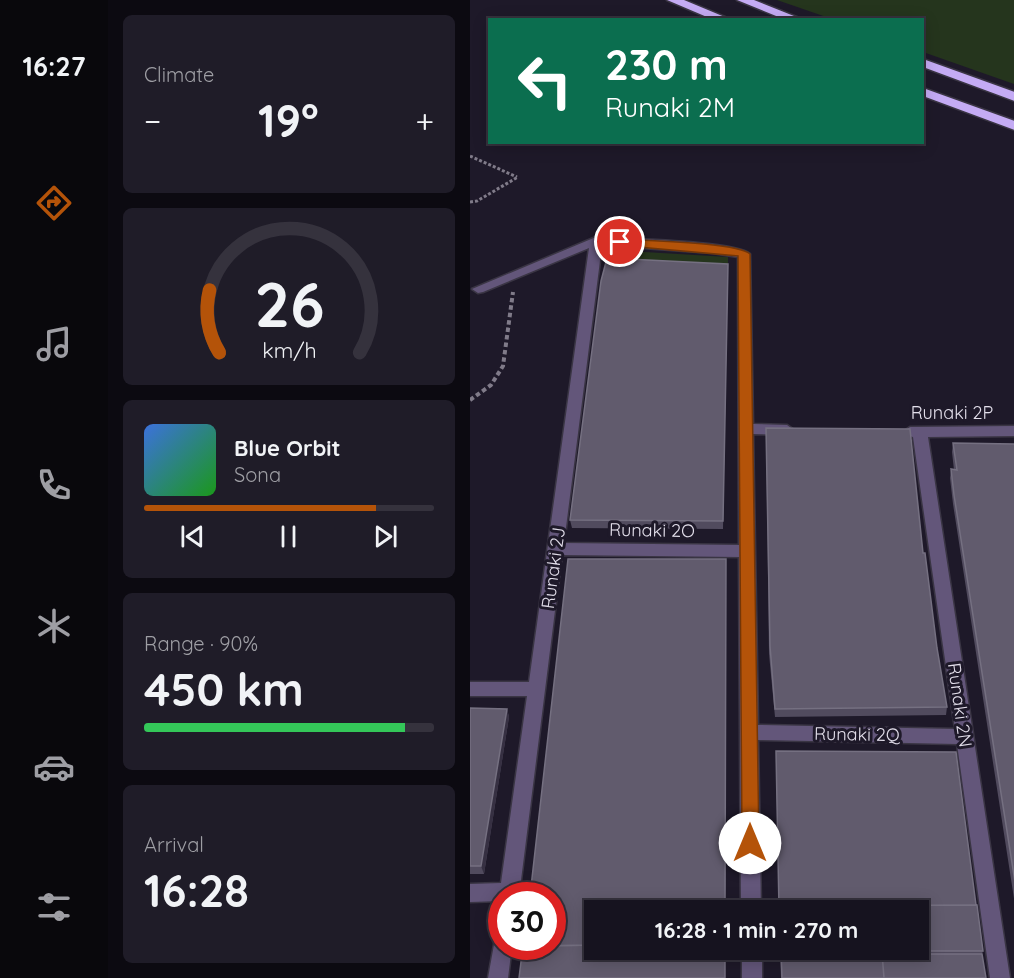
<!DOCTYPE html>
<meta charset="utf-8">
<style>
:root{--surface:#16131f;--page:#1f1c28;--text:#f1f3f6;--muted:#9e9ea4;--line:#35323d;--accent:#b45309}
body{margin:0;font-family:Quicksand,sans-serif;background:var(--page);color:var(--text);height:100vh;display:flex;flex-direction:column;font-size:22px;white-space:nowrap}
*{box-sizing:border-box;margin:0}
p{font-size:20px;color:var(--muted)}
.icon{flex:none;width:33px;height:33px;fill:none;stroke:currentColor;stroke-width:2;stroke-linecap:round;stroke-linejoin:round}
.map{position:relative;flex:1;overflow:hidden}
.sheet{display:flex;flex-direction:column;gap:15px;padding:15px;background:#0c0a11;width:362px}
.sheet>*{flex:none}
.banner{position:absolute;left:18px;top:18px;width:436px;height:126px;border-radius:0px;box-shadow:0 3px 15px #0003,0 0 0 2px var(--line);background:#0b6e4f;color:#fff;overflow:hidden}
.speed{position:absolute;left:18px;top:882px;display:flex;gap:12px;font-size:30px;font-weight:700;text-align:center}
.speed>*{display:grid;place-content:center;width:78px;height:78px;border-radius:50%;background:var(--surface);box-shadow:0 3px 15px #0003,0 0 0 2px var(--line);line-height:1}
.speed .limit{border:9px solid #d22;background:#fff;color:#111}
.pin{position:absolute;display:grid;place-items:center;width:51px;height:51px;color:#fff;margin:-26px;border:3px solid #fff;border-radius:50%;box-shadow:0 2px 6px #0007}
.me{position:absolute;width:66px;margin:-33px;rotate:0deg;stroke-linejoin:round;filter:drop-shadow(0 0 4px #0008)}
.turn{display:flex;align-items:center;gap:21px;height:126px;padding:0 18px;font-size:27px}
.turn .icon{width:78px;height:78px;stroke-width:2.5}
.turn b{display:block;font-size:42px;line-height:51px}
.big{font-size:45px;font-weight:700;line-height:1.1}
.sheet .widget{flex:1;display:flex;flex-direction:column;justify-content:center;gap:9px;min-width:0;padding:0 21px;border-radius:9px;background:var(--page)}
.sheet .dial{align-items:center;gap:0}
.dial svg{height:156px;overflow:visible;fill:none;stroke:var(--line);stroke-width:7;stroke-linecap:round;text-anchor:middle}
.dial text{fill:var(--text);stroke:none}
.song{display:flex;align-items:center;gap:18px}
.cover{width:72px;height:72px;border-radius:9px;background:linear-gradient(135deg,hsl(220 70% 55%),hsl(120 70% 35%))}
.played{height:6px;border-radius:3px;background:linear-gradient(90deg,var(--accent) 80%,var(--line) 80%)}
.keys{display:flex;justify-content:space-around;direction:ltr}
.heat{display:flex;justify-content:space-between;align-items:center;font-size:33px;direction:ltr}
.charge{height:9px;border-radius:4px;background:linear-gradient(90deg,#34c759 90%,var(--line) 0)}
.trip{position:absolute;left:114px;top:900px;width:345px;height:60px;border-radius:0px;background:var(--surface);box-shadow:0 3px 15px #0003,0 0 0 2px var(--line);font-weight:700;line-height:60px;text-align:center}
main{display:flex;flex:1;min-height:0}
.menu{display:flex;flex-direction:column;width:108px;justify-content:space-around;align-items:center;background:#09080c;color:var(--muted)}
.menu .icon{width:42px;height:42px}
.menu .selected{color:var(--accent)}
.menu b{font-size:27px;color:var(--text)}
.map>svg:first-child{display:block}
</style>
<main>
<nav class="menu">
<b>16:27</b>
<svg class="icon selected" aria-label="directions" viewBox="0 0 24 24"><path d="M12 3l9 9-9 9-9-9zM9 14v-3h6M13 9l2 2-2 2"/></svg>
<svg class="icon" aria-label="music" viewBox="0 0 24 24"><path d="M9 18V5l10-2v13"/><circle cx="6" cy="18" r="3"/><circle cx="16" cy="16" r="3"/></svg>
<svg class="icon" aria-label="phone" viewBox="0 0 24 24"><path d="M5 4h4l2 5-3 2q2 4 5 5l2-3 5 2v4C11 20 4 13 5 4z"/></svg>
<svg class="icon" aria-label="climate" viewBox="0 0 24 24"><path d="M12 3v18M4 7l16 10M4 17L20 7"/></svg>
<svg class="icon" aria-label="car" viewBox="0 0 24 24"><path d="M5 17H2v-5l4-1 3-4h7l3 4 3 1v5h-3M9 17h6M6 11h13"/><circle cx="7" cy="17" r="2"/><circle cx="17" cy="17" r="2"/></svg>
<svg class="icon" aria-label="filters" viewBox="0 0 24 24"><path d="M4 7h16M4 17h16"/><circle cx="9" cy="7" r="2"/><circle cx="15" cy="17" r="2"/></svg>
</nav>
<section class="sheet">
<div class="widget"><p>Climate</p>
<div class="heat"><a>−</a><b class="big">19°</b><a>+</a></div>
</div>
<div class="widget dial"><svg viewBox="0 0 100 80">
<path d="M14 69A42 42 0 1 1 86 69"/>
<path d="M14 69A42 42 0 0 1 9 37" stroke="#b45309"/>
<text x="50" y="56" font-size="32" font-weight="700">26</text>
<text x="50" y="72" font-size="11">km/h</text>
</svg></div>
<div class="widget">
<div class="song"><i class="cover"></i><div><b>Blue Orbit</b><p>Sona</p></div></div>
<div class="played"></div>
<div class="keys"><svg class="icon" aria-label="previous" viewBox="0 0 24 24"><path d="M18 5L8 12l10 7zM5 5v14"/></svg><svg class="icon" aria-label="pause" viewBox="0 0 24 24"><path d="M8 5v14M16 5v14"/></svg><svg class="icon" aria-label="next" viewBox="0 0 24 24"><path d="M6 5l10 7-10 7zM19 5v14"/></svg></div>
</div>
<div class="widget"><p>Range · 90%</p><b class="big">450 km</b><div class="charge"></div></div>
<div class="widget"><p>Arrival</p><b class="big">16:28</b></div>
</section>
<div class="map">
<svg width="545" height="978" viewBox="0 0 545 978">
<rect width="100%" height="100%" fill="#1e1929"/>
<!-- green -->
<path fill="#25351d" d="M307 0H544V84L453 52V20L362 19Z
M141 250 258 257V272L138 267Z"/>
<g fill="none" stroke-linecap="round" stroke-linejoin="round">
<defs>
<path id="street" d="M126 237C152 239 266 241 280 254L283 424 317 425 324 430 317 435 283 434 288 725 485 729 443 437 435 435 433 432 440 427 545 426V436L458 437 540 978H520L487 744 288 740 291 910H271L269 557 92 555 49 896H32V901L0 902V884L31 883 57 696H0V682H59L119 248 13 292 8 293 2 289ZM132 245 243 253 268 257 269 545 94 543Z
M32 937V946H42L38 978H18L25 939Z
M272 950H292V978H272Z"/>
<path id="highway" d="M197 0H214L262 20H244Z
M267 0H284L334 20H316Z
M453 59 545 92V101L453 67Z
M453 88 545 121V130L453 96Z"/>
</defs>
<!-- street casing -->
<use href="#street" stroke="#3a3544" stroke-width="3"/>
<!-- highway casing -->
<use href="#highway" stroke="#3a3544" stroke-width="3"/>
<!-- path-far1 -->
<path stroke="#807b89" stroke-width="3" stroke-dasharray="3 2" stroke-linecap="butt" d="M0 156 47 177
M0 202 7 201 48 177"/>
<!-- path -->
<path stroke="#807b89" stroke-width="4" stroke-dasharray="4.5 3" stroke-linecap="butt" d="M0 400 21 385 33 366 43 292"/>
<!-- street -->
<use href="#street" fill="#63567a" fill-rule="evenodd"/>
<!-- highway -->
<use href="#highway" fill="#c4abf4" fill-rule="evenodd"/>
</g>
<!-- wall -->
<path fill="#514b5e" d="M258 264 253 529 102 528 100 520Z
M296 428 453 553 467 648 477 707 476 715 305 717 299 654Z
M483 443 545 444V905L483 504 480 478 481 469 484 470 482 452Z
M0 708 37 709 39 717 14 874H0Z
M306 760 506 905 513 951 512 954 516 978H311L310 950H448V910H309Z"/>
<!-- shaded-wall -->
<path fill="#363042" d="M37 709 39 717 14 874 11 866Z"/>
<!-- building -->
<path fill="#615b6d" stroke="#757081" stroke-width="1.5" d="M137 258 258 264 253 521 100 520 131 281Z
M296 428 440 429 453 553H455L467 648 477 707 305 709 300 646Z
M483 443 545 444V882L484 495 481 469 487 470Z
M98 559H256L255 910H124V945L82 946V896H60Z
M0 708 37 709 11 866H0Z
M306 751 486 752 506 905 309 906V909Z
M507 905 513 951H412L414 978H312L311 950H448V910H310L309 906Z
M124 945V950H255V978H49L53 946Z
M412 954H512L516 978H414Z"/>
<!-- route -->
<path fill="#b45309" stroke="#753606" stroke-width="1.5" d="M150 239C173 241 266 242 280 254L289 843 287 849 280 851 274 849 272 843 268 256 146 245V240Z"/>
<g text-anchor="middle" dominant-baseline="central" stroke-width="6" stroke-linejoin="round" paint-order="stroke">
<!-- street labels -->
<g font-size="18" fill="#e3dfeb" stroke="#1e1929">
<text x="482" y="412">Runaki 2P</text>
<text transform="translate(182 530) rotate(1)">Runaki 2O</text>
<text transform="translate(83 568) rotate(-82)">Runaki 2J</text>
<text transform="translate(490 705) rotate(82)">Runaki 2N</text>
<text transform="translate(387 734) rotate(1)">Runaki 2Q</text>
</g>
</g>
</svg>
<div class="speed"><div class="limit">30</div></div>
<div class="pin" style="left:150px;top:242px;background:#d93025"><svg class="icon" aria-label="arrive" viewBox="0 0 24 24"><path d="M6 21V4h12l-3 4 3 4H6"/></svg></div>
<svg class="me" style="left:280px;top:843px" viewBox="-20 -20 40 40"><circle r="19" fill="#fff"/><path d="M0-13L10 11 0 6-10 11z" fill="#b45309"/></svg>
<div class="trip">16:28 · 1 min · 270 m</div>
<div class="banner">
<div class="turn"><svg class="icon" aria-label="left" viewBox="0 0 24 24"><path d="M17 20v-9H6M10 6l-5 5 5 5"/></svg><div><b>230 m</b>Runaki 2M</div></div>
</div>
</div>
</main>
